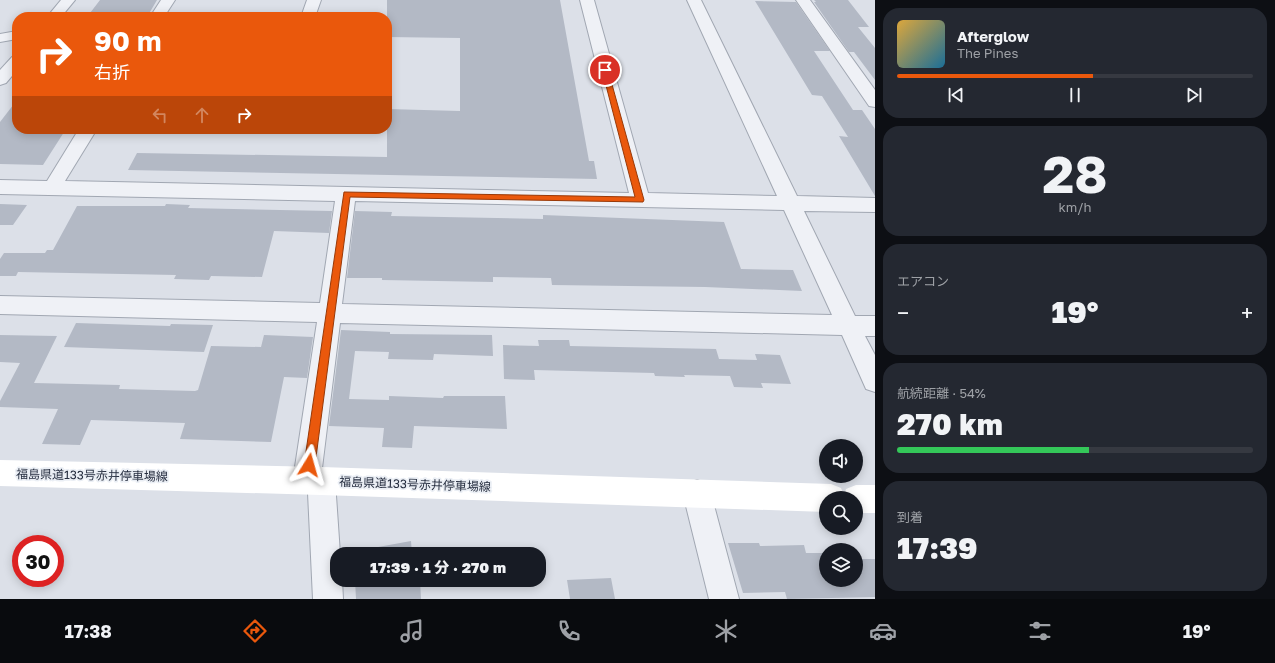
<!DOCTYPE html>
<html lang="ja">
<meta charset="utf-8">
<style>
:root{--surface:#171b24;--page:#242831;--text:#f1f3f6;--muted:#9ea1a6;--line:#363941;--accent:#ea580c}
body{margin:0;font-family:"Golos Text","Noto Sans JP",sans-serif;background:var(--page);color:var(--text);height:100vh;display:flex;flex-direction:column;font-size:15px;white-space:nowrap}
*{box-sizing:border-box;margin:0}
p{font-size:13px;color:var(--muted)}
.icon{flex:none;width:22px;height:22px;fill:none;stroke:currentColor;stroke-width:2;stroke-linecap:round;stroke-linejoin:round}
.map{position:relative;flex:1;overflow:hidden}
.sheet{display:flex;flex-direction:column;gap:8px;padding:8px;background:#0d0f14;width:400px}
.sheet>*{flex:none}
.banner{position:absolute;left:12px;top:12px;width:380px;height:122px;border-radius:16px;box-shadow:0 2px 10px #0003;background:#ea580c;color:#fff;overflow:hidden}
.buttons{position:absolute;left:819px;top:439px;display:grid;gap:8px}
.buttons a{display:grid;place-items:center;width:44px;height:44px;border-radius:50%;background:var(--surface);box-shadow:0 2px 10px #0003;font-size:20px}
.speed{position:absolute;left:12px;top:535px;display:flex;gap:8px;font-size:20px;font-weight:700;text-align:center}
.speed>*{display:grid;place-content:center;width:52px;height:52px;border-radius:50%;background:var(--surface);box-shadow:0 2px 10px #0003;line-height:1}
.speed .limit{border:6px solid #d22;background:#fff;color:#111}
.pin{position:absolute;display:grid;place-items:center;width:34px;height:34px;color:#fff;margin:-17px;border:2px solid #fff;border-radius:50%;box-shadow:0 1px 4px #0007}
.me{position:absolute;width:44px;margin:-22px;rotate:8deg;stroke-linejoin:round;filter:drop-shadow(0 0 3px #0008)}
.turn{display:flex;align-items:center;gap:14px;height:84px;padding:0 16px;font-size:18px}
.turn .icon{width:52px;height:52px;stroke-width:2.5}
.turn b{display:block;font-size:28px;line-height:34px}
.lanes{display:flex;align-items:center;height:38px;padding:0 16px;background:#0003;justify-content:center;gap:20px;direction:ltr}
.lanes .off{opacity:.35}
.big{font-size:30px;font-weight:800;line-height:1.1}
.sheet .widget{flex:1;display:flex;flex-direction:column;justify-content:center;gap:6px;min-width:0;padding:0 14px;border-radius:16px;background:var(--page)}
.sheet .dial{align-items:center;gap:0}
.dial b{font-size:52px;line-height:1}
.song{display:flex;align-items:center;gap:12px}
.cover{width:48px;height:48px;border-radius:6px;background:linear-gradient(135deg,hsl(40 70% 55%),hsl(200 70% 35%))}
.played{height:4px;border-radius:2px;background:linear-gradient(90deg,var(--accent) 55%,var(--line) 55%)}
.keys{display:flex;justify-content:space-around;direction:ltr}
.heat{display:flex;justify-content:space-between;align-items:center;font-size:22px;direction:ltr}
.charge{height:6px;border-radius:3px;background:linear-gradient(90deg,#34c759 54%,var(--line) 0)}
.trip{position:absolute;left:330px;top:547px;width:216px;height:40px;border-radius:16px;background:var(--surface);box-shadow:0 2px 10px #0003;font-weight:800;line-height:40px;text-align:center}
.tabs{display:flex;height:64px;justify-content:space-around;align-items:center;background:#090b0e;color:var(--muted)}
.tabs .icon{width:28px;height:28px}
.tabs .current{color:var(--accent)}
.tabs b{font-size:18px;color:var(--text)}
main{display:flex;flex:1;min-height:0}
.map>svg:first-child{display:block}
</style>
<main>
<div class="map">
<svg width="875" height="599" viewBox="0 0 875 599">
<rect width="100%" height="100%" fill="#dce0e8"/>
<!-- building -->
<path fill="#b3b9c5" d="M100 0H157L147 17H87Z
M387 0H560L589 161H594L597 179 128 170 137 153 387 157V109L460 111V38L387 37Z
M814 0H848L869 27H858L875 48V80L854 52H849L814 2H816Z
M755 1 796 2 830 51H814L853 110H862L875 129V196L839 136 848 137 822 96 812 95Z
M17 100V129H66L43 165 0 164V122Z
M0 204 27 205 13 225H0Z
M166 204 190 205 188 208 332 211 329 233 274 231 262 277 211 276 209 280 174 279 176 275 18 272 16 276H0V259L4 253H45L47 250H53L77 206H165Z
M355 211 392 212 391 216 543 219V215L724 222 741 269 793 270 802 291 705 287 552 285 551 278 493 277V282L382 280V278H347Z
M76 323 170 326 171 324 213 325 204 352 64 347Z
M341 330 390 332V334L492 335 493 356 434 354 433 360 388 359 389 352 355 351 349 399 389 400V396L443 398 444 396H505L507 429 414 426 412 448 382 447 384 428 329 426Z
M0 335 57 336 34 383 120 385 119 389 195 391 198 390 211 346 261 347 264 335 313 337 307 378 284 377 271 442 180 439 185 423 91 420 80 445 42 444 58 409 0 407V401L20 363 0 362Z
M538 340H569L570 346 716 349 719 359 757 360 755 354 780 355 791 384 761 383 763 388 734 387 730 376 684 375 685 377 655 376 654 373 573 371 534 370 535 380 504 379 503 345 539 346Z
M411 541 412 554H351V552Z
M728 543H759L760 546 804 545 806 553H826V580H856V555L858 559H875V597L787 599 785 592 743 593Z
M611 578 615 599H570L567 580Z
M355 580H420L421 599H356Z"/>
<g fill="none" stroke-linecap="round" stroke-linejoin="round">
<defs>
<path id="minor" d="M61 0H75L61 17H47Z
M161 0H175L164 17H150Z
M307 0H321L315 17H301Z
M580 0H594L648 193 777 196 687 0H701L797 196 875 198V212L804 211 855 316H875V336H865L875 355V392L866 389 842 335 340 323 322 468 331 471 335 481 340 554H337V580H342L343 599H313L308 493 297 490 293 480 317 322 0 314V296L320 303 335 201 0 194V180L47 181 79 129H97L65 181 629 193ZM355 201 784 210 832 315 342 304Z
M796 0H810L875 90V107L869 106Z
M17 31V39L0 42V34Z
M17 55V70L6 83 0 85V70L12 57Z
M697 480 707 484 711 494 739 599H709L683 494 687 484Z"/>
</defs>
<!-- minor casing -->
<use href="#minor" stroke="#a1a7b2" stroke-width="2"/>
<!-- minor -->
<use href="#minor" fill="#eff1f6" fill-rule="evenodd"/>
<!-- secondary -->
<path fill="#fff" fill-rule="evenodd" d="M0 460 321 467 831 484 841 488 844 495 846 489 856 485H875V513H856V498H826V512L321 495 0 486Z"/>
</g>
<!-- route -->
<path fill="#ea580c" stroke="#983908" d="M603 68 608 70 644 200 643 202 350 197 315 465 313 469 309 471 306 469 304 465 344 192 635 197 602 70Z"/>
<g text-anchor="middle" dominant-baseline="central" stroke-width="3.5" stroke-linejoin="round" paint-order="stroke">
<!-- near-street labels -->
<g font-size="12" fill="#252d3f" stroke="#ebeff5">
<text transform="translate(92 475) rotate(1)">福島県道133号赤井停車場線</text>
<text transform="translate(415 484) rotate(2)">福島県道133号赤井停車場線</text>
</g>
</g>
</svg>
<div class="buttons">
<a><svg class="icon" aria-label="sound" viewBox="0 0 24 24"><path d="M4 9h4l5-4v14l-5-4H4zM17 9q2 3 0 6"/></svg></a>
<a><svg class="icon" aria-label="search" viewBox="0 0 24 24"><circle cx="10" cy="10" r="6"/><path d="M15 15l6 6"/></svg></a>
<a><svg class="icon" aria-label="layers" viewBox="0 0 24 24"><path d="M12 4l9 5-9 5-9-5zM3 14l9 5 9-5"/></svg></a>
</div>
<div class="speed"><div class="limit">30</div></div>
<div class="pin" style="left:605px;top:70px;background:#d93025"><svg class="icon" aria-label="arrive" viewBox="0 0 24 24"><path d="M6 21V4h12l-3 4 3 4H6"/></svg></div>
<svg class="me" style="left:309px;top:465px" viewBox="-20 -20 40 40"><path d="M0-17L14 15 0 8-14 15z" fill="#ea580c" stroke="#fff" stroke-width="4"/></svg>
<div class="trip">17:39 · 1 分 · 270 m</div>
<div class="banner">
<div class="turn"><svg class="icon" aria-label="right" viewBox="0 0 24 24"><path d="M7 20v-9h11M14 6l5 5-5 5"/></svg><div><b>90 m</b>右折</div></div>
<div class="lanes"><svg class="icon off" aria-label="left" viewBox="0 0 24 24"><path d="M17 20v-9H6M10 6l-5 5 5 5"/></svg><svg class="icon off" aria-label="ahead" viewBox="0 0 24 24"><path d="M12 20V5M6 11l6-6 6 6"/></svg><svg class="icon" aria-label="right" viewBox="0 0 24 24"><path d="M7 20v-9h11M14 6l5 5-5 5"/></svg></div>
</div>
</div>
<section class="sheet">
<div class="widget">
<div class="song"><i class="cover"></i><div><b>Afterglow</b><p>The Pines</p></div></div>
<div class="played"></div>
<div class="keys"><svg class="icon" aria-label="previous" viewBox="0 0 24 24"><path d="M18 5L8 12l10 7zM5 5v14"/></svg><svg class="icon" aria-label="pause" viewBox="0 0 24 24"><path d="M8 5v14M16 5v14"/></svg><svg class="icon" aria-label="next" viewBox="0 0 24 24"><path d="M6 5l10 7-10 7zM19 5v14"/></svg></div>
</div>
<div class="widget dial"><b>28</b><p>km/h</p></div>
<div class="widget"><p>エアコン</p>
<div class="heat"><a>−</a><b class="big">19°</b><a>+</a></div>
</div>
<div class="widget"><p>航続距離 · 54%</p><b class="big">270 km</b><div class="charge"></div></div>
<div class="widget"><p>到着</p><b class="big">17:39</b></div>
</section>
</main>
<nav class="tabs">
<b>17:38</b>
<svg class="icon current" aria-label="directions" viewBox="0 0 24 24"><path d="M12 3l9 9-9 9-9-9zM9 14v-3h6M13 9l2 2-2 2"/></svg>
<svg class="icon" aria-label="music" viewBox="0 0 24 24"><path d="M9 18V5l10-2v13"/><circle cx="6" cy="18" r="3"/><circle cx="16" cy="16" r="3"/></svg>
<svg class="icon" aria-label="phone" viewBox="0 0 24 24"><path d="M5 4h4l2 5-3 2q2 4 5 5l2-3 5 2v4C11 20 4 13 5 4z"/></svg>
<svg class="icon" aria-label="climate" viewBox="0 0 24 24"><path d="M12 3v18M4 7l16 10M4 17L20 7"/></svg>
<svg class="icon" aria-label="car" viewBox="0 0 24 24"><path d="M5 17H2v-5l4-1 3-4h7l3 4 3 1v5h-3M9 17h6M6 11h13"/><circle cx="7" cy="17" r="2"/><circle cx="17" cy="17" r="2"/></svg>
<svg class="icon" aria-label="filters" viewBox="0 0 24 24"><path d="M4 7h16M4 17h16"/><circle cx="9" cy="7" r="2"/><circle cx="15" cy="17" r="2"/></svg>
<b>19°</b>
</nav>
